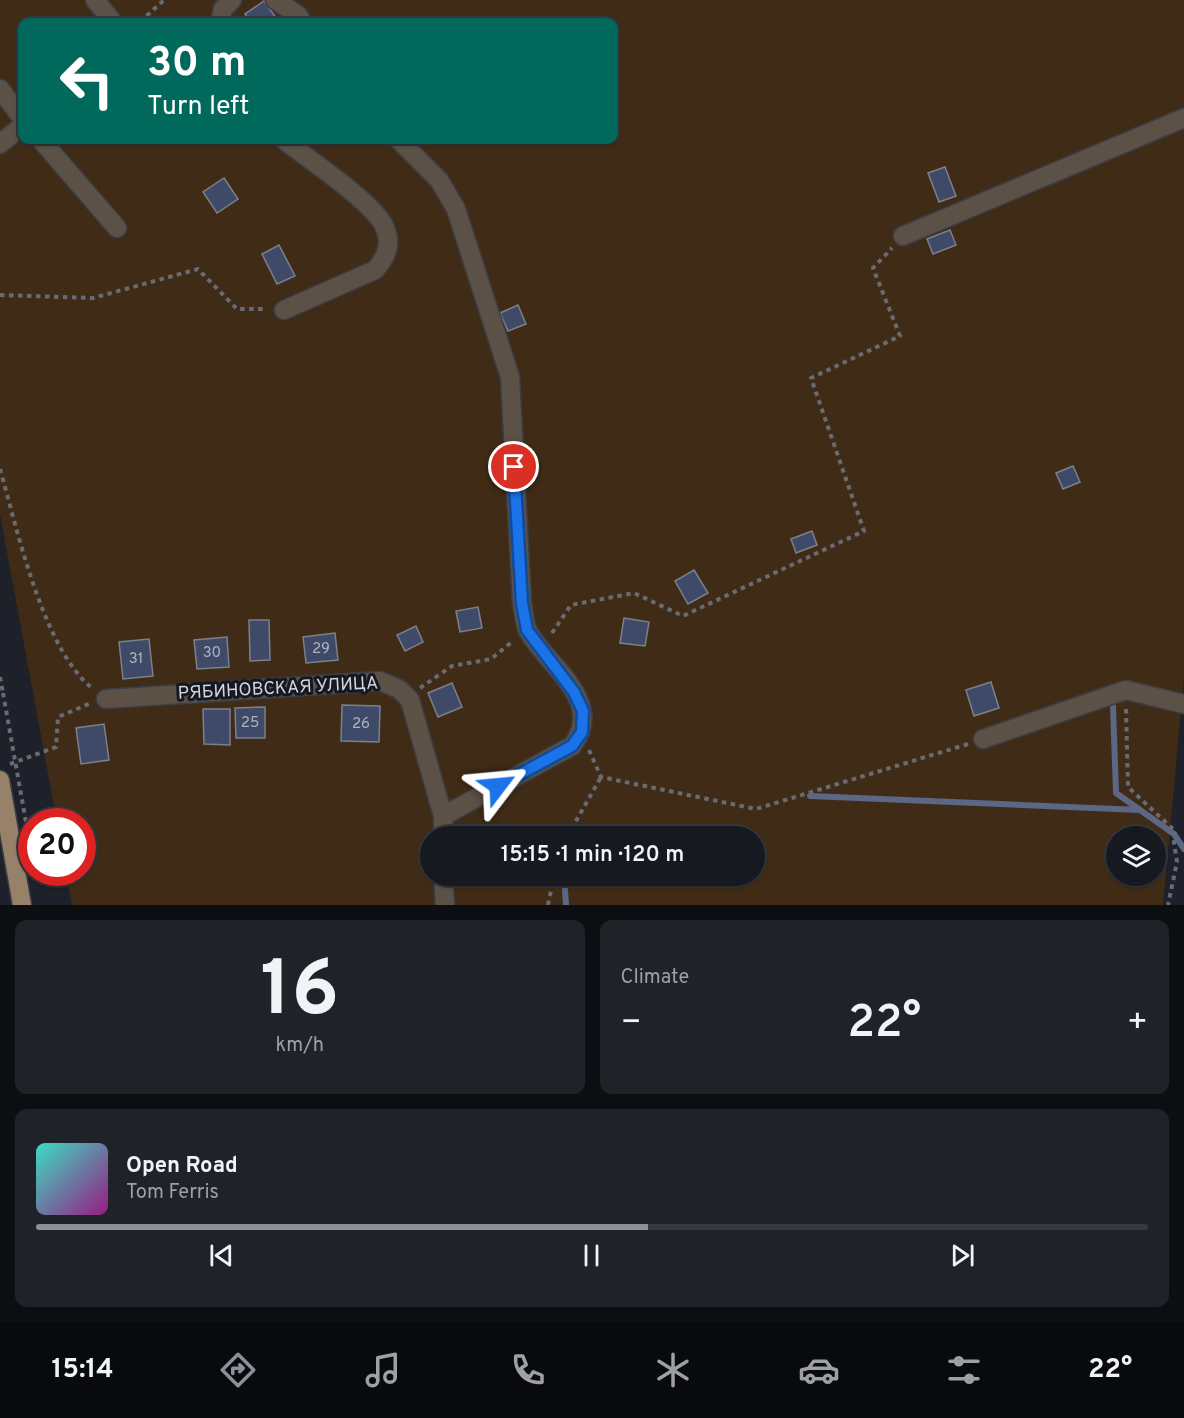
<!DOCTYPE html>
<meta charset="utf-8">
<style>
:root{--surface:#161920;--page:#1f2229;--text:#f1f3f6;--muted:#9ea0a5;--line:#35383e;--accent:#8c9099}
body{margin:0;font-family:Overpass,sans-serif;background:var(--page);color:var(--text);height:100vh;display:flex;flex-direction:column;font-size:22px;white-space:nowrap}
*{box-sizing:border-box;margin:0}
p{font-size:20px;color:var(--muted)}
.icon{flex:none;width:33px;height:33px;fill:none;stroke:currentColor;stroke-width:2;stroke-linecap:round;stroke-linejoin:round}
.map{position:relative;height:905px;overflow:hidden}
.drawer{display:flex;flex-direction:column;gap:15px;padding:15px;background:#0c0e12;flex:1}
.drawer>*{flex:none}
.guide{position:absolute;left:18px;top:18px;width:600px;height:126px;border-radius:12px;box-shadow:0 2px 4px #0004,0 0 0 2px var(--line);background:#00695c;color:#fff;overflow:hidden}
.fabs{position:absolute;left:1106px;top:826px;display:grid;gap:12px}
.fabs a{display:grid;place-items:center;width:60px;height:60px;border-radius:50%;background:var(--surface);box-shadow:0 2px 4px #0004,0 0 0 2px var(--line);font-size:30px}
.speed{position:absolute;left:18px;top:808px;display:flex;gap:12px;font-size:30px;font-weight:700;text-align:center}
.speed>*{display:grid;place-content:center;width:78px;height:78px;border-radius:50%;background:var(--surface);box-shadow:0 2px 4px #0004,0 0 0 2px var(--line);line-height:1}
.speed .limit{border:9px solid #d22;background:#fff;color:#111}
.pin{position:absolute;display:grid;place-items:center;width:51px;height:51px;color:#fff;margin:-26px;border:3px solid #fff;border-radius:50%;box-shadow:0 2px 6px #0007}
.me{position:absolute;width:66px;margin:-33px;rotate:61deg;stroke-linejoin:round;filter:drop-shadow(0 0 4px #0008)}
.turn{display:flex;align-items:center;gap:21px;height:126px;padding:0 30px;font-size:27px}
.turn .icon{width:78px;height:78px;stroke-width:2.5}
.turn b{display:block;font-size:42px;line-height:51px}
.big{font-size:45px;font-weight:600;line-height:1.1}
.drawer .widget{flex:1;display:flex;flex-direction:column;justify-content:center;gap:9px;min-width:0;padding:0 21px;border-radius:12px;background:var(--page)}
.drawer .dial{align-items:center;gap:0}
.dial b{font-size:78px;line-height:1}
.song{display:flex;align-items:center;gap:18px}
.cover{width:72px;height:72px;border-radius:9px;background:linear-gradient(135deg,hsl(170 70% 55%),hsl(310 70% 35%))}
.played{height:6px;border-radius:3px;background:linear-gradient(90deg,var(--accent) 55%,var(--line) 55%)}
.keys{display:flex;justify-content:space-around;direction:ltr}
.heat{display:flex;justify-content:space-between;align-items:center;font-size:33px;direction:ltr}
.drawer .tiles{flex:1;display:grid;gap:15px;grid-template-columns:1fr 1fr}
.widget:last-child{grid-column:span 2}
.trip{position:absolute;left:420px;top:826px;width:345px;height:60px;border-radius:30px;background:var(--surface);box-shadow:0 2px 4px #0004,0 0 0 2px var(--line);font-weight:600;line-height:60px;text-align:center}
.tabs{display:flex;height:96px;justify-content:space-around;align-items:center;background:#090a0d;color:var(--muted)}
.tabs .icon{width:42px;height:42px}
.tabs .active{color:var(--accent)}
.tabs b{font-size:27px;color:var(--text)}
.map>svg:first-child{display:block}
</style>
<div class="map">
<svg width="1184" height="905" viewBox="0 0 1184 905">
<rect width="100%" height="100%" fill="#1e212a"/>
<!-- green -->
<path fill="#402c16" fill-rule="evenodd" d="M0 0H1184V678L1163 905H72L66 873H82V822H57L0 514ZM22 22H614V140H22ZM430 837H754V876H430ZM1116 837H1155V876H1116Z"/>
<g fill="none" stroke-linecap="round" stroke-linejoin="round">
<!-- stream -->
<path stroke="#5b6785" stroke-width="6" d="M1113 706 1116 793 1174 834 1184 849
M810 796 1140 810
M564 876 566 905"/>
</g>
<!-- building -->
<path fill="#3f4a68" stroke="#7b808b" stroke-width="1.5" d="M264 1 279 22H250L245 14Z
M945 167 956 196 939 202 928 173Z
M224 178 238 199 217 213 203 192Z
M950 230 956 245 933 254 927 239Z
M279 245 295 276 277 284 262 254Z
M518 305 526 324 508 331 500 313Z
M1073 466 1080 482 1063 489 1056 473Z
M812 531 817 545 796 553 791 539Z
M694 570 708 593 688 604 675 581Z
M478 607 482 628 460 632 456 611Z
M624 618 649 622 645 646 620 643Z
M249 620H269L270 660 250 661Z
M416 626 423 642 405 651 397 635Z
M335 633 338 660 306 663 303 637Z
M227 637 229 667 197 669 194 640Z
M149 639 153 676 123 679 119 642Z
M991 682 999 708 974 716 966 690Z
M452 683 462 707 438 717 428 693Z
M342 705 380 706 379 742 341 741Z
M265 707V738H236L235 708Z
M203 709H230V745L204 744Z
M104 724 109 760 81 764 76 728Z"/>
<g fill="none" stroke-linecap="round" stroke-linejoin="round">
<defs>
<path id="minor" d="M95 0 113 22
M275 0 298 15 302 22
M220 22 223 9 232 0
M0 89 22 118
M41 140 117 228
M284 140C307 158 376 204 385 228 392 244 386 258 375 270L284 310
M399 140 439 180 456 209 510 377 522 603C524 612 524 623 528 631 548 667 606 701 572 746L443 816
M0 144 22 126
M903 236 1184 118
M106 699 380 681 399 689 410 700 443 816V837
M983 739 1126 690 1184 704
M443 876 445 905"/>
<path id="major" d="M0 780 22 905"/>
</defs>
<!-- minor casing -->
<use href="#minor" stroke="#3b3e46" stroke-width="21"/>
<!-- major casing -->
<use href="#major" stroke="#3b3e46" stroke-width="21"/>
<!-- path -->
<path stroke="#686b73" stroke-width="4" stroke-dasharray="4.5 4.5" stroke-linecap="butt" d="M140 22 164 0
M0 295 93 298 198 269 237 309H266
M0 469C18 532 43 649 93 689
M552 633 571 605 634 593 683 616 864 531 811 378 900 336 873 268 892 248
M0 677 3 693
M420 688 452 666 491 659 513 641
M1126 709 1128 787 1176 832 1173 836 1177 862 1168 905
M589 750 601 777 756 809 968 744
M10 764 56 747 58 717 91 703
M567 837 601 777
M548 905 554 876"/>
<!-- minor -->
<use href="#minor" stroke="#5c5146" stroke-width="18"/>
<!-- major -->
<use href="#major" stroke="#978169" stroke-width="18"/>
<!-- path-bridge -->
<path stroke="#686b73" stroke-width="4" stroke-dasharray="4.5 4.5" stroke-linecap="butt" d="M3 693 32 856"/>
</g>
<g fill="none" stroke-linecap="round" stroke-linejoin="round">
<defs>
<path id="route" d="M498 786 572 746 582 732 583 711 574 692 527 630 522 603 514 467"/>
</defs>
<!-- route casing -->
<use href="#route" stroke="#114b97" stroke-width="15"/>
<!-- route -->
<use href="#route" stroke="#1a73e8" stroke-width="10"/>
</g>
<g text-anchor="middle" dominant-baseline="central" stroke-width="6" stroke-linejoin="round" paint-order="stroke">
<!-- number labels -->
<g font-size="15" fill="#aeb3bf">
<text x="321" y="649">29</text>
<text x="212" y="653">30</text>
<text x="136" y="659">31</text>
<text x="250" y="723">25</text>
<text x="361" y="724">26</text>
</g>
<!-- street labels -->
<g font-size="18" fill="#d3d6dc" stroke="#151821">
<text transform="translate(278 689) rotate(-3)">РЯБИНОВСКАЯ УЛИЦА</text>
</g>
</g>
</svg>
<div class="fabs">
<a><svg class="icon" aria-label="layers" viewBox="0 0 24 24"><path d="M12 4l9 5-9 5-9-5zM3 14l9 5 9-5"/></svg></a>
</div>
<div class="speed"><div class="limit">20</div></div>
<div class="pin" style="left:514px;top:467px;background:#d93025"><svg class="icon" aria-label="arrive" viewBox="0 0 24 24"><path d="M6 21V4h12l-3 4 3 4H6"/></svg></div>
<svg class="me" style="left:498px;top:786px" viewBox="-20 -20 40 40"><path d="M0-17L14 15 0 8-14 15z" fill="#1a73e8" stroke="#fff" stroke-width="4"/></svg>
<div class="trip">15:15 · 1 min · 120 m</div>
<div class="guide">
<div class="turn"><svg class="icon" aria-label="left" viewBox="0 0 24 24"><path d="M17 20v-9H6M10 6l-5 5 5 5"/></svg><div><b>30 m</b>Turn left</div></div>
</div>
</div>
<section class="drawer">
<div class="tiles">
<div class="widget dial"><b>16</b><p>km/h</p></div>
<div class="widget"><p>Climate</p>
<div class="heat"><a>−</a><b class="big">22°</b><a>+</a></div>
</div>
<div class="widget">
<div class="song"><i class="cover"></i><div><b>Open Road</b><p>Tom Ferris</p></div></div>
<div class="played"></div>
<div class="keys"><svg class="icon" aria-label="previous" viewBox="0 0 24 24"><path d="M18 5L8 12l10 7zM5 5v14"/></svg><svg class="icon" aria-label="pause" viewBox="0 0 24 24"><path d="M8 5v14M16 5v14"/></svg><svg class="icon" aria-label="next" viewBox="0 0 24 24"><path d="M6 5l10 7-10 7zM19 5v14"/></svg></div>
</div>
</div>
</section>
<nav class="tabs">
<b>15:14</b>
<svg class="icon active" aria-label="directions" viewBox="0 0 24 24"><path d="M12 3l9 9-9 9-9-9zM9 14v-3h6M13 9l2 2-2 2"/></svg>
<svg class="icon" aria-label="music" viewBox="0 0 24 24"><path d="M9 18V5l10-2v13"/><circle cx="6" cy="18" r="3"/><circle cx="16" cy="16" r="3"/></svg>
<svg class="icon" aria-label="phone" viewBox="0 0 24 24"><path d="M5 4h4l2 5-3 2q2 4 5 5l2-3 5 2v4C11 20 4 13 5 4z"/></svg>
<svg class="icon" aria-label="climate" viewBox="0 0 24 24"><path d="M12 3v18M4 7l16 10M4 17L20 7"/></svg>
<svg class="icon" aria-label="car" viewBox="0 0 24 24"><path d="M5 17H2v-5l4-1 3-4h7l3 4 3 1v5h-3M9 17h6M6 11h13"/><circle cx="7" cy="17" r="2"/><circle cx="17" cy="17" r="2"/></svg>
<svg class="icon" aria-label="filters" viewBox="0 0 24 24"><path d="M4 7h16M4 17h16"/><circle cx="9" cy="7" r="2"/><circle cx="15" cy="17" r="2"/></svg>
<b>22°</b>
</nav>
